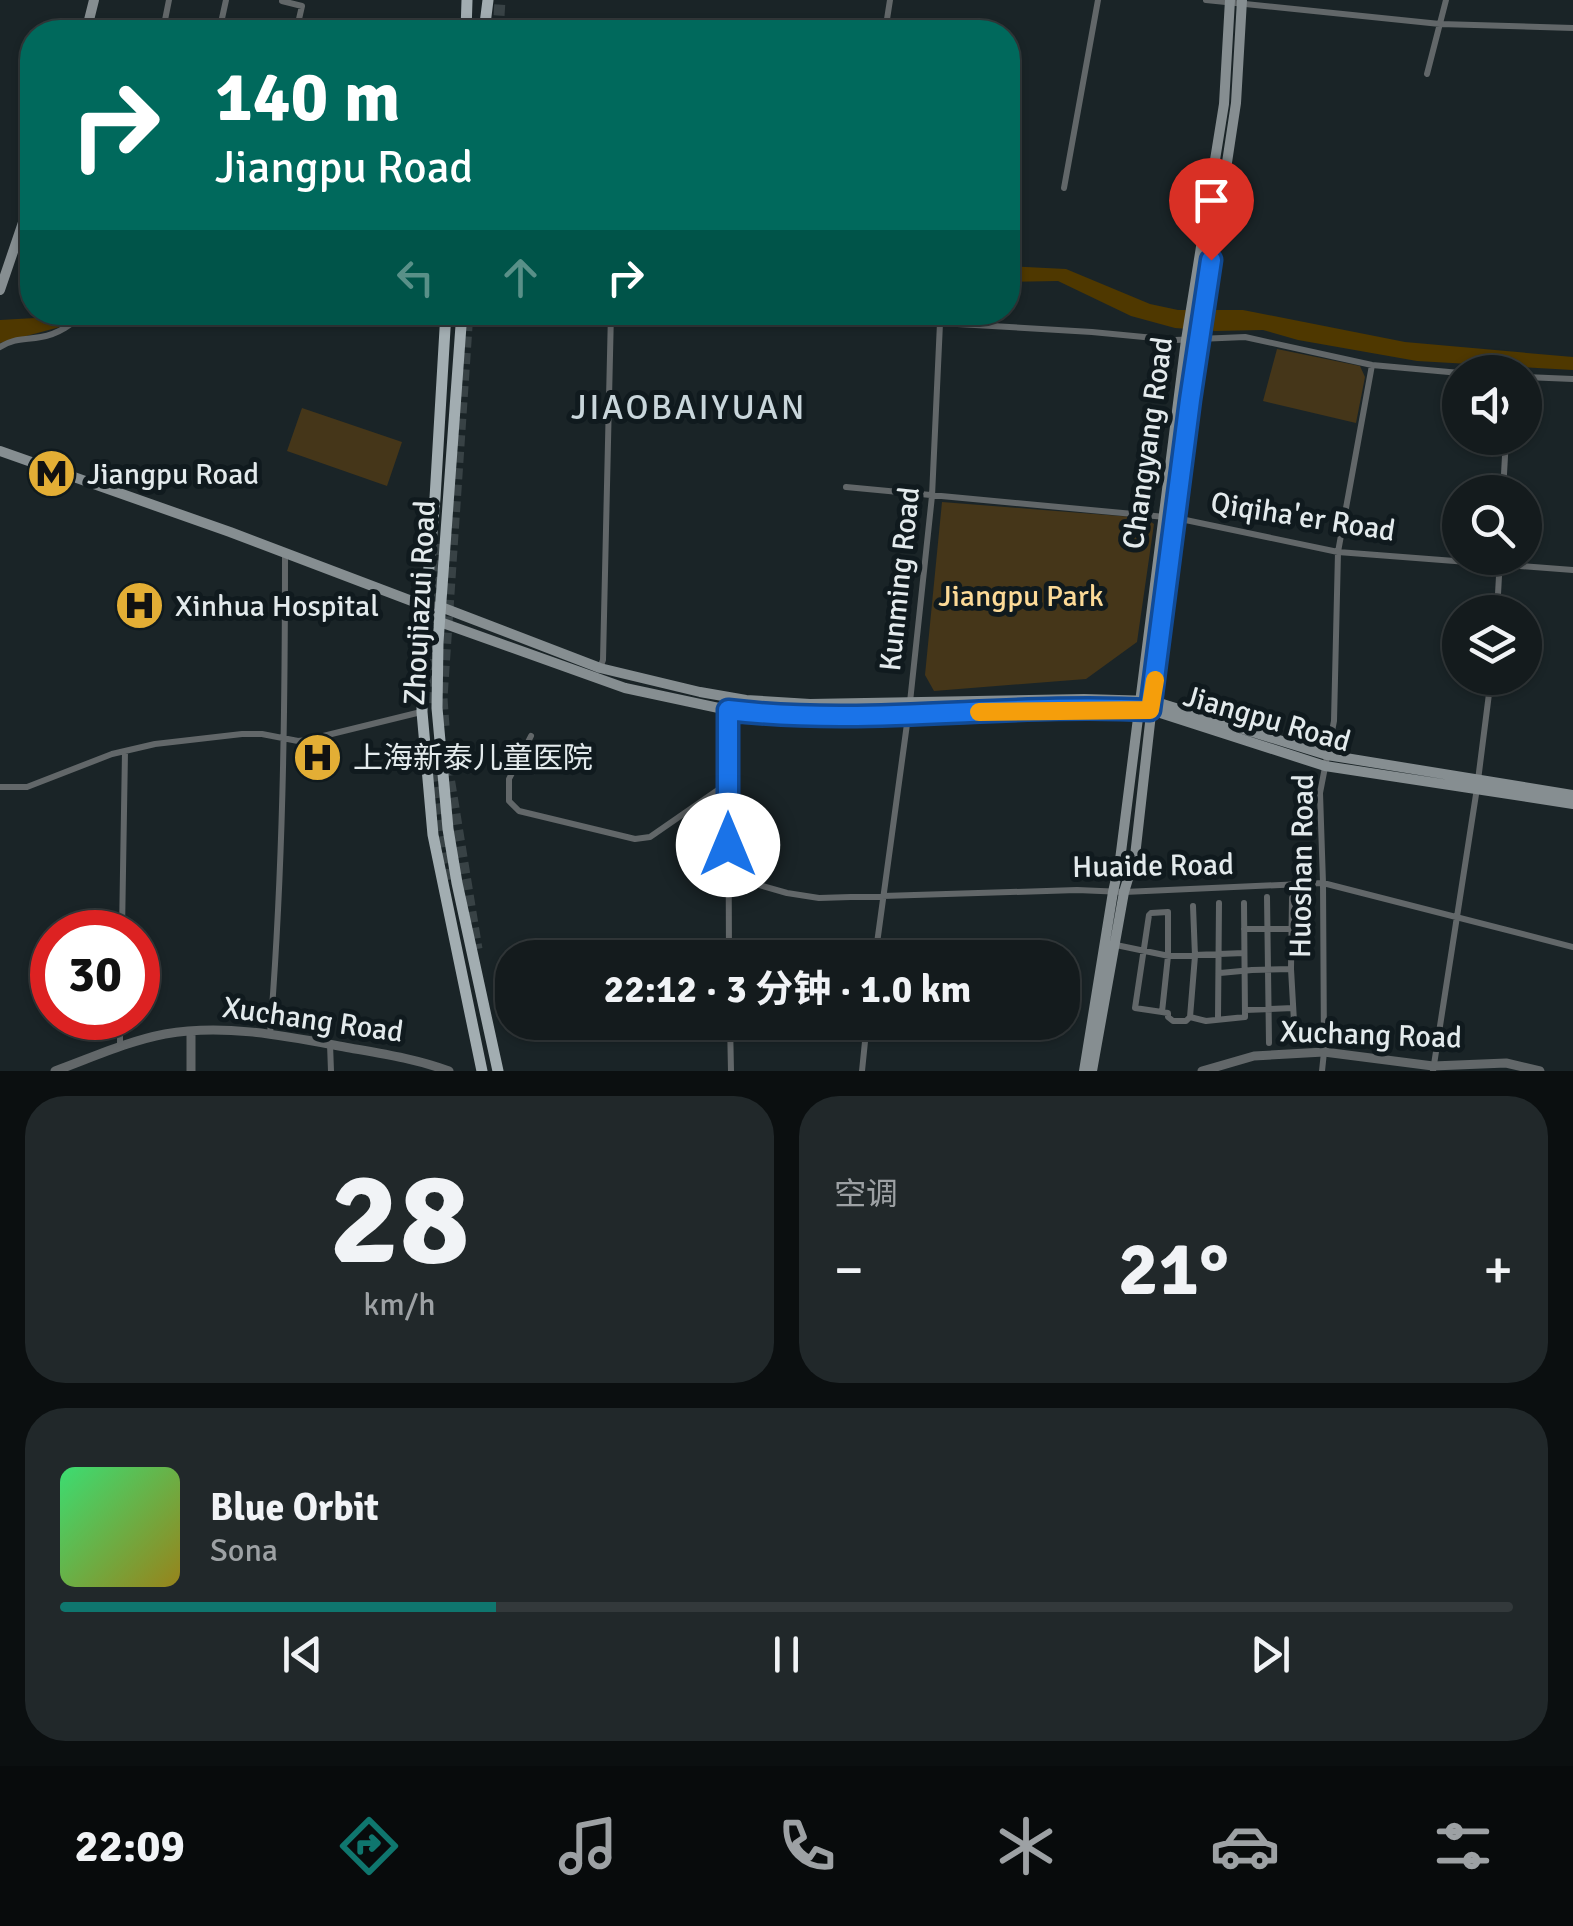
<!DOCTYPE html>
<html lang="zh">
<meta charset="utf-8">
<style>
:root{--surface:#141b1d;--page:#21282a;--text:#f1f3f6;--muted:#9da1a4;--line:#33393b;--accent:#0f766e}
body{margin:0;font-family:Signika,"Noto Sans SC",sans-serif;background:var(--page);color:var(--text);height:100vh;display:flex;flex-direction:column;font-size:38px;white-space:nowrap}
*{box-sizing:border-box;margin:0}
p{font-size:32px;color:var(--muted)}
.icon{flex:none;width:55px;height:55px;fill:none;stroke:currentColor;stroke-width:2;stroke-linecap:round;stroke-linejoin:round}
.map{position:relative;height:1071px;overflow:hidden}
.panel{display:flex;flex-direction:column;gap:25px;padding:25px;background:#0b0f10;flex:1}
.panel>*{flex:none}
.banner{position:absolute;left:20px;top:20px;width:1000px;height:305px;border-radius:40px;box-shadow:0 2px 8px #0004,0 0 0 2px var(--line);background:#00695c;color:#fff;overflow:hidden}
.buttons{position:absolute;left:1442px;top:355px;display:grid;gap:20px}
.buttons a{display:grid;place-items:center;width:100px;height:100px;border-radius:50%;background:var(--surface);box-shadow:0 2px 8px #0004,0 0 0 2px var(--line);font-size:50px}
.speed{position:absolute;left:30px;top:910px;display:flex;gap:20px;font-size:50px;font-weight:700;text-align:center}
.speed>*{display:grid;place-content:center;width:130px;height:130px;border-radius:50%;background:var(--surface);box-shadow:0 2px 8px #0004,0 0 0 2px var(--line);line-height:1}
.speed .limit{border:15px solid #d22;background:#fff;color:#111}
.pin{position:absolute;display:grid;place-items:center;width:85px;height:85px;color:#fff;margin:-102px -42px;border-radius:50% 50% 50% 0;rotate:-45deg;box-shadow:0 0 10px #0007}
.pin .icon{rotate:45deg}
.me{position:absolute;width:110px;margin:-55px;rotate:0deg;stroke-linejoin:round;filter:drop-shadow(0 0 8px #0008)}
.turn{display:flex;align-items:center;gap:35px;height:210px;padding:0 30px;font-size:45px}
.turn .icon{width:130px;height:130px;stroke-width:2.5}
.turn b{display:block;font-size:70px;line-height:85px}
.lanes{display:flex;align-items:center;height:95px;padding:0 30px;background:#0003;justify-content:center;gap:50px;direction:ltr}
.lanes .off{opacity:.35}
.big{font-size:75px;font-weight:700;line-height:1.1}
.panel .tile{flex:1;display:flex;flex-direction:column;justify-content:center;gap:15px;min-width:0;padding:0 35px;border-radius:40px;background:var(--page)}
.panel .dial{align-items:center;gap:0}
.dial b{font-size:130px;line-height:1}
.song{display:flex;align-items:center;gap:30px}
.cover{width:120px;height:120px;border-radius:15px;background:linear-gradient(135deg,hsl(140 70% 55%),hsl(50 70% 35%))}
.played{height:10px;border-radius:5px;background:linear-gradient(90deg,var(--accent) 30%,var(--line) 30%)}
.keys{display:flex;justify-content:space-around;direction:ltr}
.heat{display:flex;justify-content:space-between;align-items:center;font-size:55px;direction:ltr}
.panel .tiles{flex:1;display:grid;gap:25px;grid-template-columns:1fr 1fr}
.tile:last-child{grid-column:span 2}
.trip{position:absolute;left:495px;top:940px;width:585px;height:100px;border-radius:40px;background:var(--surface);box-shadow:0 2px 8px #0004,0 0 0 2px var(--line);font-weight:700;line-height:100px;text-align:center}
.dock{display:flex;height:160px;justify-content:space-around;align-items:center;background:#080b0c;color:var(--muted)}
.dock .icon{width:70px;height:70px}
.dock .selected{color:var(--accent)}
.dock b{font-size:45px;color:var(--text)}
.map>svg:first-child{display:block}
</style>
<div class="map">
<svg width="1573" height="1071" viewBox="0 0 1573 1071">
<rect width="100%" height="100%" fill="#1a2427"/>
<!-- green -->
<path fill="#453619" d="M1277 349 1360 366 1365 377 1356 423 1263 401Z
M302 408 402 442 387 486 287 451Z
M942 502 1145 518 1154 524 1137 642 1086 679 934 691 925 675Z"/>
<!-- water -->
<path fill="#4f3800" d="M1008 266 1066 269 1150 304 1178 310H1243L1405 342 1573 357V370L1417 361 1298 340 1263 330 1216 331 1175 328 1131 316 1058 281 1008 282Z
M59 313H80L60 327 0 343V320L53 317Z"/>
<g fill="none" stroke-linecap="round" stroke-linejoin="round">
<!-- trunk-tunnel -->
<path stroke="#384245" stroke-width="11" stroke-dasharray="11 5.5" stroke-linecap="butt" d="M498 32 500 0
M427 703 436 541
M444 726 442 698 468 312
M447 765 477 949
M432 771 448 881"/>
<!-- minor -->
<path stroke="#626769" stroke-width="6" d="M1206 0 1440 24 1573 28
M282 1 302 6 296 32
M147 32 149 24 164 25 169 0
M219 32 226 0
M885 32 890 0
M1427 74 1446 0
M1064 188 1098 0
M619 312 940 323 1092 332 1175 340 1245 337 1372 365 1460 373
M0 347C14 338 25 340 41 337 59 334 72 324 86 312
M1525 377 1573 379
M846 487 1176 518 1338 552 1573 570
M1503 492 1506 438
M1497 612 1500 558
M600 668 603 660 611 312
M728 708 729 958
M531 736 509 779V801L519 811 635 839 650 837 728 783
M0 787H27L112 754 155 744 242 734H262L298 741 307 740 421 712
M728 876 787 893 819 898 1077 890 1124 892 1323 883 1573 947
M1267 897 1269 1043
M1292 898 1291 969 1295 1039
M1168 912V956L1162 1012 1135 1008 1149 915 1151 913Z
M1244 929H1291
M122 932 125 751
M1116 945 1169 956 1244 953
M875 958 910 702 932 496 940 323
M1220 973 1252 970 1291 969
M1245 1010 1293 1008
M1162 1012 1168 1013V1017L1173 1021H1186L1190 1017 1206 1021 1245 1017 1244 903
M1190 1017 1195 956 1193 906
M1218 1019 1219 903
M730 1022 731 1071
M270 1034C283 874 285 714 285 553
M330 1044 331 1071
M120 1046V1018
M862 1071 867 1022
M1322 1071 1324 1052 1323 883 1320 793 1334 721 1338 552 1372 365
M1433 1071 1477 788 1491 678"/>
<!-- tertiary -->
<path stroke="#626769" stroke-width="9" d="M191 1031V1071
M55 1071C91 1058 128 1041 165 1034 227 1023 290 1037 350 1048 384 1054 416 1059 449 1071
M1202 1071 1254 1056 1324 1052 1433 1066 1506 1063 1540 1071"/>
<!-- secondary -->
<path stroke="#868e91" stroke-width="10" d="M86 32 94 0
M0 290 32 196
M0 451 230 532 425 606 441 607 600 668 700 692 746 700 810 704 1084 699 1153 701 1327 755 1573 795
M436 618 440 622 625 688 728 710 784 716 826 717 1033 710H1151L1325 766 1573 804
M1084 1071 1113 892 1120 860 1186 340 1224 104 1230 0
M1092 1071 1124 892 1135 856 1159 643 1191 400 1236 103 1242 0"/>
<!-- primary -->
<path stroke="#a2adb1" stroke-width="11" d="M466 32 467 0
M484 32 488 0
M446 312 435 498 423 635 422 712 433 835 482 1071
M462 312 438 642 437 708 448 829 457 883 498 1071"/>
</g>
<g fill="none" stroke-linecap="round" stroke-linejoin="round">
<defs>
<path id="route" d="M728 845V710C869 727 1010 702 1150 710L1190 400 1211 260"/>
</defs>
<!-- route casing -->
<use href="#route" stroke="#114b97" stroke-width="25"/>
<!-- route -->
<use href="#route" stroke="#1a73e8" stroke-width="18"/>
<!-- slow -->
<path stroke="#f59e0b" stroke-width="18" d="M979 712 1150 710 1155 680"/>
</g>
<!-- icons -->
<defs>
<symbol id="metro-disc" viewBox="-11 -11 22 22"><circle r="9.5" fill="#e3ae35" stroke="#101a1e"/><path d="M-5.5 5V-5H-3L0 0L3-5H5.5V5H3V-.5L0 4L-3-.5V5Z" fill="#111"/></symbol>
<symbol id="hospital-disc" viewBox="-11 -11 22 22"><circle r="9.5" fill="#e3ae35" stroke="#101a1e"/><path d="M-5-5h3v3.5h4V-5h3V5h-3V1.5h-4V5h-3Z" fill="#111"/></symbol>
</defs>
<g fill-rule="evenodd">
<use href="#metro-disc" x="24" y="446" width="55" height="55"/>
<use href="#hospital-disc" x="112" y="578" width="55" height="55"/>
<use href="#hospital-disc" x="290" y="730" width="55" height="55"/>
</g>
<g text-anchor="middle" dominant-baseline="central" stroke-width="10" stroke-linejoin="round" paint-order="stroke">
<!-- street labels -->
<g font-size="30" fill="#e3eaec" stroke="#101a1e">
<text transform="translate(1148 443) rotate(-82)">Changyang Road</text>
<text transform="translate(1303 517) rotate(9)">Qiqiha'er Road</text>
<text transform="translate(900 579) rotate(-84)">Kunming Road</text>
<text transform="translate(420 603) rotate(-87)">Zhoujiazui Road</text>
<text transform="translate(1267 719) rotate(16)">Jiangpu Road</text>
<text transform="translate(1153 866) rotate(-1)">Huaide Road</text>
<text transform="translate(1302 866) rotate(-89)">Huoshan Road</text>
<text transform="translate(313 1020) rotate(8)">Xuchang Road</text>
<text transform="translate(1371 1035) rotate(2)">Xuchang Road</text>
</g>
<!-- poi labels -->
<g font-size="30" fill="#e3eaec" stroke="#101a1e" text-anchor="start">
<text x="87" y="474">Jiangpu Road</text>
<text x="175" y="606">Xinhua Hospital</text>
<text x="353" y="758">上海新泰儿童医院</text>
</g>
<!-- park labels -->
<g font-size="30" fill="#fcda97" stroke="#101a1e">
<text x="1021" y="596">Jiangpu Park</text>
</g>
<!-- quarter labels -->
<g font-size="35" letter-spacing="2.5" fill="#c9d6db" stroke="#101a1e">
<text x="689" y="407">JIAOBAIYUAN</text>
</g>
</g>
</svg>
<div class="buttons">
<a><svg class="icon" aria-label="sound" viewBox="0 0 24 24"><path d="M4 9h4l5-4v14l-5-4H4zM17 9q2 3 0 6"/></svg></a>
<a><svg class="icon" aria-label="search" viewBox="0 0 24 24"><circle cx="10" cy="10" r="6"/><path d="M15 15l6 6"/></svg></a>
<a><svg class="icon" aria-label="layers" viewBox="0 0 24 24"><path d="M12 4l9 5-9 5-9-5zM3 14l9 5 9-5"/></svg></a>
</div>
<div class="speed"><div class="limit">30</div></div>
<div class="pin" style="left:1211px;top:260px;background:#d93025"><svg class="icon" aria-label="arrive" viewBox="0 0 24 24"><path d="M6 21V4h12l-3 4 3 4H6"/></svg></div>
<svg class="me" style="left:728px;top:845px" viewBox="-20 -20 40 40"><circle r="19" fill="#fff"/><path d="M0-13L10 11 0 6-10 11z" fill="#1a73e8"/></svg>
<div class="trip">22:12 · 3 分钟 · 1.0 km</div>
<div class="banner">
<div class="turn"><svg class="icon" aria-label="right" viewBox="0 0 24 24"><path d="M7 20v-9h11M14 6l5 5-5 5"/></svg><div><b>140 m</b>Jiangpu Road</div></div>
<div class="lanes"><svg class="icon off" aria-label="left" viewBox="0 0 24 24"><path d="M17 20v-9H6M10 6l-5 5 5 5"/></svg><svg class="icon off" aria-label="ahead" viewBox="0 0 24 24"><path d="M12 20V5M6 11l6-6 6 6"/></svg><svg class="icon" aria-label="right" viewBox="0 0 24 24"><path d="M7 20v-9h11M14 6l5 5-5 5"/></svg></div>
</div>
</div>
<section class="panel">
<div class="tiles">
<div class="tile dial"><b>28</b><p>km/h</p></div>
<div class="tile"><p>空调</p>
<div class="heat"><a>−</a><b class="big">21°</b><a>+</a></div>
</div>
<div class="tile">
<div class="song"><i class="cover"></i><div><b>Blue Orbit</b><p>Sona</p></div></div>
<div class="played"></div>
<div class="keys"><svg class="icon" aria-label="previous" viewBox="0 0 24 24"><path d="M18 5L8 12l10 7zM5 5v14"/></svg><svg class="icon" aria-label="pause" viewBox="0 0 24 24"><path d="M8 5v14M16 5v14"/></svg><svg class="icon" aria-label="next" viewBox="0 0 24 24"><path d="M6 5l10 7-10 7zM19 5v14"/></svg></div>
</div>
</div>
</section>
<nav class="dock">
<b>22:09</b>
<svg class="icon selected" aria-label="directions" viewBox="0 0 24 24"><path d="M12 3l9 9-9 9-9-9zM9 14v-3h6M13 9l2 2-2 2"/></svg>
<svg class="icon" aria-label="music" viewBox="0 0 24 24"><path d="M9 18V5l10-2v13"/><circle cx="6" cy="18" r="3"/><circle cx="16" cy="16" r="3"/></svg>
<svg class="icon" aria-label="phone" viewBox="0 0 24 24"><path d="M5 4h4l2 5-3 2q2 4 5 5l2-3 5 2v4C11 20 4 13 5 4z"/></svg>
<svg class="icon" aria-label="climate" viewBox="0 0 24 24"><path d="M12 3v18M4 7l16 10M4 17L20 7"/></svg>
<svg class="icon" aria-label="car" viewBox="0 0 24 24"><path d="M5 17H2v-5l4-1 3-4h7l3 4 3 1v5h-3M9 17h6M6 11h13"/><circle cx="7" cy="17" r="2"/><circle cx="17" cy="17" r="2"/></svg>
<svg class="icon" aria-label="filters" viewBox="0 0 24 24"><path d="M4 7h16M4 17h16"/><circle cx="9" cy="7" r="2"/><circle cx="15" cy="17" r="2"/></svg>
</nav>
